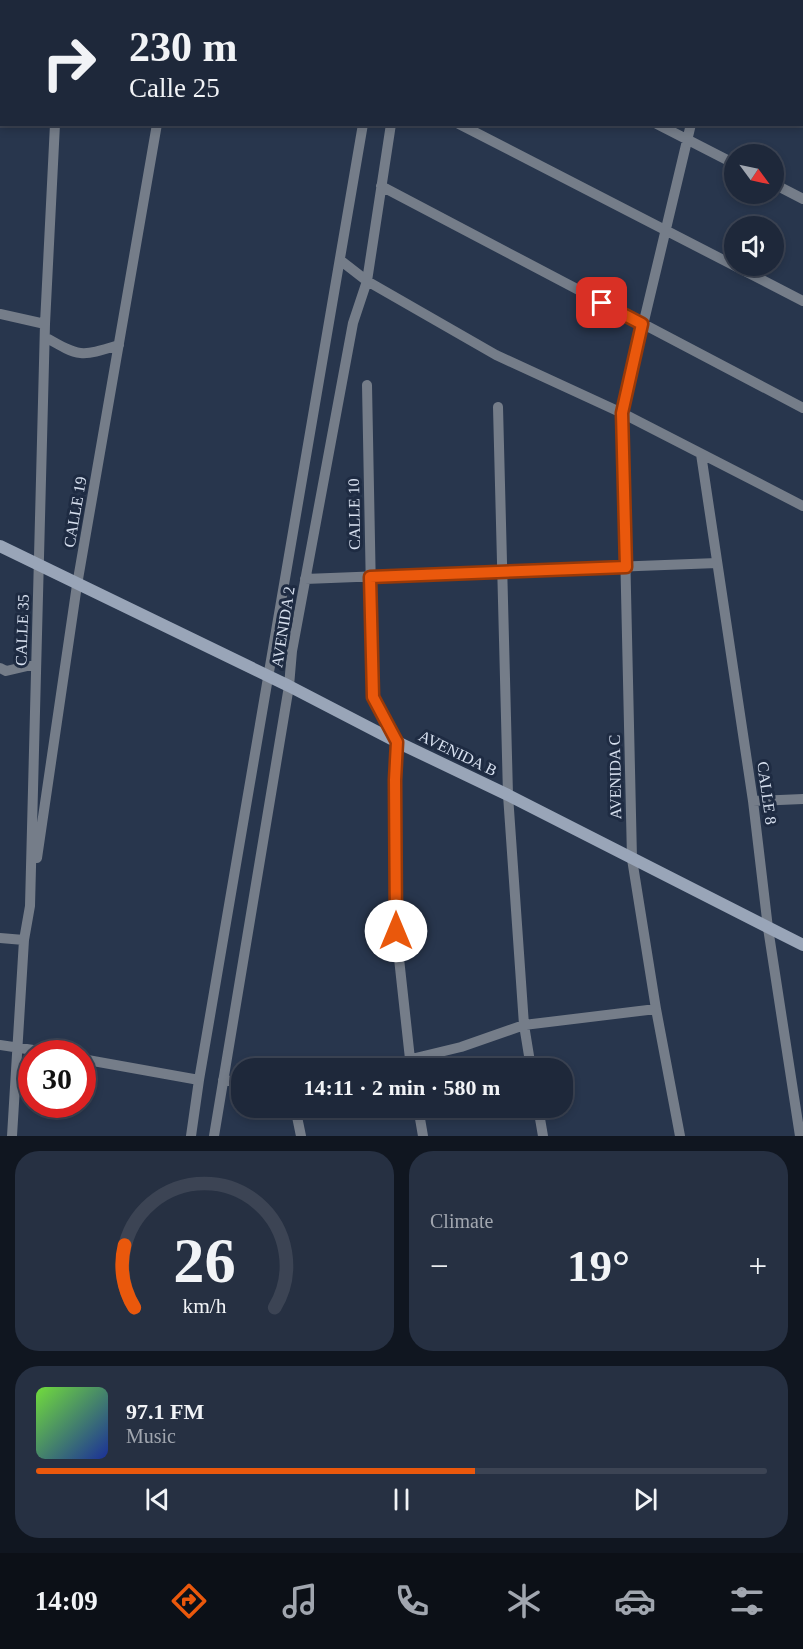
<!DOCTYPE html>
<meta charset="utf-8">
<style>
:root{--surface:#1e283a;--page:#263042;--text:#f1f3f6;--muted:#a1a6af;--line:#3c4454;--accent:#ea580c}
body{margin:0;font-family:"Times New Roman",serif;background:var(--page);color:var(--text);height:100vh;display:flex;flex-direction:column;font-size:22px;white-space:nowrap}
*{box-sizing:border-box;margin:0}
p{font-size:20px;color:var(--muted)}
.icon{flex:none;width:33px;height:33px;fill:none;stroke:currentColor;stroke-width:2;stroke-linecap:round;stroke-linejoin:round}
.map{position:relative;height:1136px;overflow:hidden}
.panel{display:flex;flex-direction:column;gap:15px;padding:15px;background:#101620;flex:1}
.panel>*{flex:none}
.banner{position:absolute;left:0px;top:0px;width:804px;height:126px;box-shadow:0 3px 9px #0003,0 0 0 2px var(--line);background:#1e283a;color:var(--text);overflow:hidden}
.needle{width:39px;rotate:123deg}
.controls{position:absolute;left:724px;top:144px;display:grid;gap:12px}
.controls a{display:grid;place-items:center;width:60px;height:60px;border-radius:50%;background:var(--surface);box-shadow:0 3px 9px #0003,0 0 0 2px var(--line);font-size:30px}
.speed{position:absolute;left:18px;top:1040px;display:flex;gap:12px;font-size:30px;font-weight:700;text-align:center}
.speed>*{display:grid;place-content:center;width:78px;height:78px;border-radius:50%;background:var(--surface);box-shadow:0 3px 9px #0003,0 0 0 2px var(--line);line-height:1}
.speed .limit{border:9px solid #d22;background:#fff;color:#111}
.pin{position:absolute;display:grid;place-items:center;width:51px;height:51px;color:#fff;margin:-26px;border-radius:12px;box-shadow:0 3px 9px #0006}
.me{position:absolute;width:66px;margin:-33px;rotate:0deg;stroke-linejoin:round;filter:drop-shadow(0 0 4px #0008)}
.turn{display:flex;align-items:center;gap:21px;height:126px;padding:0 30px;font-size:27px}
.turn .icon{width:78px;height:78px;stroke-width:2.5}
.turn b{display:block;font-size:42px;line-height:51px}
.big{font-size:45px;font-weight:800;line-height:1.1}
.panel .widget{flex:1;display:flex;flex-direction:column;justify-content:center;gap:9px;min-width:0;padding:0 21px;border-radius:24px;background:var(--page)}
.panel .dial{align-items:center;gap:0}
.dial svg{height:156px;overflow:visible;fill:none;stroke:var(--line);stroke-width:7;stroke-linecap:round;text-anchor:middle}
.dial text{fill:var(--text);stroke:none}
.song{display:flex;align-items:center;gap:18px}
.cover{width:72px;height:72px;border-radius:9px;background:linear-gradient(135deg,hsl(100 70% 55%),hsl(230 70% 35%))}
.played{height:6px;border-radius:3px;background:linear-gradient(90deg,var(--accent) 60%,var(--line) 60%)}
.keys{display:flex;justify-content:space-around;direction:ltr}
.heat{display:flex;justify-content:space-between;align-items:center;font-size:33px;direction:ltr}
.panel .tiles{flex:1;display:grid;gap:15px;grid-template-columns:1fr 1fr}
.widget:last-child{grid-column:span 2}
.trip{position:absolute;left:231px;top:1058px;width:342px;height:60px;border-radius:24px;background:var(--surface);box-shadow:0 3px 9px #0003,0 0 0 2px var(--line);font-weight:800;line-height:60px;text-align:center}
.menu{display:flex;height:96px;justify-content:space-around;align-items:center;background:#0c1017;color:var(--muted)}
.menu .icon{width:42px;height:42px}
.menu .active{color:var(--accent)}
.menu b{font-size:27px;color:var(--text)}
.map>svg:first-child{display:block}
</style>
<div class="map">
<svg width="803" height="1136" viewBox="0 0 803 1136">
<rect width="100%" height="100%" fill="#28364d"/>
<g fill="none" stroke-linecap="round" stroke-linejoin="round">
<!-- street -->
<path stroke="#757d89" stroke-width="10" d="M617 0 620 2
M797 0 799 2
M412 1 414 2
M60 2V0
M179 2V0
M384 2V0
M724 2 725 0
M459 124 803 301
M657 124 735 164
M774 184 803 199
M381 186 803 408
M340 260 367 281 496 355 622 413 803 506
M0 314 45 324
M45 337C80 357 80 357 119 345
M367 385 373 697 397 742 395 780 396 931 411 1068
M498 407 508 795 524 1025 531 1068
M701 454 753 801 768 928 800 1136
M305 579 717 563
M0 668 6 671 36 664
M753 801 803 799
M37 858 77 585 157 124
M0 938 24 940
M0 1045 53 1053
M82 1059 199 1080
M374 1068 461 1047 524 1025 656 1009
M223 1080 242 1082
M295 1107 301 1136
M418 1107 423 1136
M538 1107 543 1136
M12 1136 24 940 30 906 45 324 55 124
M191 1136 199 1080 363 124
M214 1136 289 686 292 651 353 323 367 281 391 124
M680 1136 656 1009 632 859 622 413 691 124"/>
<!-- secondary -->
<path stroke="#99a5b8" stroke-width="12" d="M0 546 289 686 397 742 508 795 803 945"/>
</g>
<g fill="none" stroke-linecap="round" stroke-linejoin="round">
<defs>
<path id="route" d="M396 931 395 780 397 742 373 697 370 577 626 567 622 413 642 324 602 303"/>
</defs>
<!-- route casing -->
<use href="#route" stroke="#983908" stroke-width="15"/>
<!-- route -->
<use href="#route" stroke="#ea580c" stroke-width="10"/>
</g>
<g text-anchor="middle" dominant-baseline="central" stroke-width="6" stroke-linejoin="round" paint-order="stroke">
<!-- street labels -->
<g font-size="16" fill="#d8e1f0" stroke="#1e2b42">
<text transform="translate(75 512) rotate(-80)">CALLE 19</text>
<text transform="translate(354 514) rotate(-91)">CALLE 10</text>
<text transform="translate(283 627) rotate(-81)">AVENIDA 2</text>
<text transform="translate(22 630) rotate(-88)">CALLE 35</text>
<text transform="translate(458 753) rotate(26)">AVENIDA B</text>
<text transform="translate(615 777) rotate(-91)">AVENIDA C</text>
<text transform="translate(767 793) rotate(82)">CALLE 8</text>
</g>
</g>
</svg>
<div class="controls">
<a><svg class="needle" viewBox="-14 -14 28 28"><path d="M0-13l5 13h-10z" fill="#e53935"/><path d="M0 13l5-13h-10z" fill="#a1a6af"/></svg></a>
<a><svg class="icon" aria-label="sound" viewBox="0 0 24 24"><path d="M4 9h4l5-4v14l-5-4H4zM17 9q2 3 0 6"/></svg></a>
</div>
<div class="speed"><div class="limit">30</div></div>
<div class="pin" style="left:602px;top:303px;background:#d93025"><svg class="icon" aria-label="arrive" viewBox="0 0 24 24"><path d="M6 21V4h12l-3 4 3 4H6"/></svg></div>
<svg class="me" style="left:396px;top:931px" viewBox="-20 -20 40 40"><circle r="19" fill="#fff"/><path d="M0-13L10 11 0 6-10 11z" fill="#ea580c"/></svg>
<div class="trip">14:11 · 2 min · 580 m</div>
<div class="banner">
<div class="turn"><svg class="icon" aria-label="right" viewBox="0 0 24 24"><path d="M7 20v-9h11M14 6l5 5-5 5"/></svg><div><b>230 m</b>Calle 25</div></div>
</div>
</div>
<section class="panel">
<div class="tiles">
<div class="widget dial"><svg viewBox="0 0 100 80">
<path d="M14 69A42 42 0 1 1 86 69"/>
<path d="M14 69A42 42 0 0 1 9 37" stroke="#ea580c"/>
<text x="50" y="56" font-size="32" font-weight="700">26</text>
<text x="50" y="72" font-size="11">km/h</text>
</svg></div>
<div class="widget"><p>Climate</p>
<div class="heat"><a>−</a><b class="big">19°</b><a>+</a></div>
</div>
<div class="widget">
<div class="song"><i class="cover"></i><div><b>97.1 FM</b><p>Music</p></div></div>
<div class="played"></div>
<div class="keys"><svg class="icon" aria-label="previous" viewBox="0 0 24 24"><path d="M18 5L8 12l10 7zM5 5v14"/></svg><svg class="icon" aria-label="pause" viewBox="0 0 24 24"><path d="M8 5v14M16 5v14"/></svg><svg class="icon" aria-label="next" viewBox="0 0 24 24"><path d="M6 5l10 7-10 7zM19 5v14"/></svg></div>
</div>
</div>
</section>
<nav class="menu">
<b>14:09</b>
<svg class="icon active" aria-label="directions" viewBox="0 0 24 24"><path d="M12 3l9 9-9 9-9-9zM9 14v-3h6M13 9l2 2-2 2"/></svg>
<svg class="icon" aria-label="music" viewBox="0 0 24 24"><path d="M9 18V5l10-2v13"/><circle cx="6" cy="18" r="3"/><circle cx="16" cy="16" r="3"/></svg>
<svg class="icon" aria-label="phone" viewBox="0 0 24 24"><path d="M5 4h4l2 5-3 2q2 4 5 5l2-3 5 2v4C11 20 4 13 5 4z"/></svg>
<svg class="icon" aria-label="climate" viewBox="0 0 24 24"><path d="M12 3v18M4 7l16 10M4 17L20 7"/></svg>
<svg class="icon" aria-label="car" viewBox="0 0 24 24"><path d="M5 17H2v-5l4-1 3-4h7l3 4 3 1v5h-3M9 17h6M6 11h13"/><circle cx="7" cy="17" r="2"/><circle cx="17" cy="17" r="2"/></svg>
<svg class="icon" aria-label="filters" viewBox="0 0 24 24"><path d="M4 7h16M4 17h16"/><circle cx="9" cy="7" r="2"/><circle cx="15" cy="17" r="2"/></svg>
</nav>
